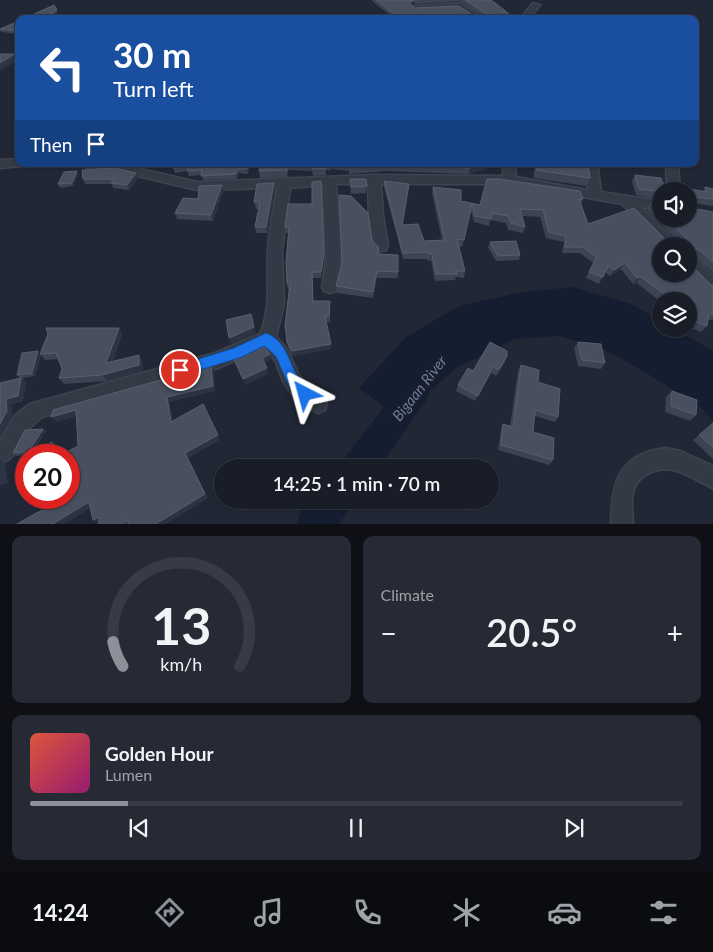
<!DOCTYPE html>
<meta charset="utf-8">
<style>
:root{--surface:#191d28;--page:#262a34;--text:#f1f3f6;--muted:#9fa2a8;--line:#373b45;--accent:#8c9099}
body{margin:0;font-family:Lato,sans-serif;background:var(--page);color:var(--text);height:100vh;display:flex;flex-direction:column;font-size:19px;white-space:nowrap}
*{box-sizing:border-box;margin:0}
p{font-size:16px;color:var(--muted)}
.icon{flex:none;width:28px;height:28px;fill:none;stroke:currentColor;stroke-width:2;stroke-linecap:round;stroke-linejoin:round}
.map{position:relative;height:524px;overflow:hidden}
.details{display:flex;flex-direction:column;gap:12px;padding:12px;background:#0e1016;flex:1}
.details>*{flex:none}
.banner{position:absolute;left:15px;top:15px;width:684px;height:152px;border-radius:10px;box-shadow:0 1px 4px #0004,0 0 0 1px var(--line);background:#1a4fa0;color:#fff;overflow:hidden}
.buttons{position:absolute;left:652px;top:182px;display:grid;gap:10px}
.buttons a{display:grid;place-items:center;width:45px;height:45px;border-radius:50%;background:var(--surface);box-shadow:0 1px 4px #0004,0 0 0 1px var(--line);font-size:25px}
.speed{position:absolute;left:15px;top:444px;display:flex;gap:10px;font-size:25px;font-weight:700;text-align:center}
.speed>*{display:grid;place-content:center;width:65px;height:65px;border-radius:50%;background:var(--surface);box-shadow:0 1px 4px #0004,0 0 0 1px var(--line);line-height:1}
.speed .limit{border:8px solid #d22;background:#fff;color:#111}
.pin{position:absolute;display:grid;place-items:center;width:42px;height:42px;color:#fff;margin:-21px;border:2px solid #fff;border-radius:50%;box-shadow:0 1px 5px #0007}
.me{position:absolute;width:55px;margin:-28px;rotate:321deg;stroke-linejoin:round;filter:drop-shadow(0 0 4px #0008)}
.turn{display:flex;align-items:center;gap:18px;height:105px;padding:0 15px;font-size:22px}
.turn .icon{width:65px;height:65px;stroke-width:2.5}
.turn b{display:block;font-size:35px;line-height:42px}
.then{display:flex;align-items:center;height:48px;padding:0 15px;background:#0003;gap:10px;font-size:19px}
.big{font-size:38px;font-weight:600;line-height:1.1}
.details .card{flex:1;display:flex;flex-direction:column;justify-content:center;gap:8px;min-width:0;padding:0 18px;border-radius:10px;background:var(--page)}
.details .dial{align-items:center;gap:0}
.dial svg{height:130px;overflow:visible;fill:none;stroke:var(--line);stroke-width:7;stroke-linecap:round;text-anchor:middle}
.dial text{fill:var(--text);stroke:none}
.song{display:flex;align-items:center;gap:15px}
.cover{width:60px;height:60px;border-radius:8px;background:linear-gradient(135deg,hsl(10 70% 55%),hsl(320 70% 35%))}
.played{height:5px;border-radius:2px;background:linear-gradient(90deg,var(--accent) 15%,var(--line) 15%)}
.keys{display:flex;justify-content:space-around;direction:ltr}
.heat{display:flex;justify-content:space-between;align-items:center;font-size:28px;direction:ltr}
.details .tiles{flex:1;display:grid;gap:12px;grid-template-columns:1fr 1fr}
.card:last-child{grid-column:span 2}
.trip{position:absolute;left:214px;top:459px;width:285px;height:50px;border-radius:25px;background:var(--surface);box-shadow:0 1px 4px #0004,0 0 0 1px var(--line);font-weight:600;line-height:50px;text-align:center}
.menu{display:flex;height:80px;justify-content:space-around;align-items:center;background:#0a0c10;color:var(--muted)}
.menu .icon{width:35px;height:35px}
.menu .current{color:var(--accent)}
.menu b{font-size:22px;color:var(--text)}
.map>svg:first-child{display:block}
</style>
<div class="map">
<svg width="713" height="525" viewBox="0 0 713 525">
<rect width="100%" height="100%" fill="#212735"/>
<!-- water -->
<path fill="#151e31" d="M572 287 631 304 661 321V329H675L713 351V420L699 406 645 372 601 348 559 336 515 339 458 367 399 417 359 388 406 337 459 306 522 292Z"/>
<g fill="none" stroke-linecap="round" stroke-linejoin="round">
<!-- river -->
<path fill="#151e31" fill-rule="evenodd" d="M416 375 427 379 431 389 427 399 379 468H341L346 456 405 379Z
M311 500H352L347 513 338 525H296L301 512Z"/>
<defs>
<path id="minor" d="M460 3 484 19H474L458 8 415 10 411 8 415 6Z
M533 3 540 5 529 19H520Z
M19 159V164H25L23 166 0 168V160Z
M81 164H120L197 182 374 175 503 176V164H515L516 177 588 190 586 168 592 164 598 168 601 192 661 201V209L641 207 680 246H664L622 204 510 184H381L383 216 388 246 386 250 381 251 376 250 374 246 369 216 368 184H336C337 209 346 271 336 291L330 293 324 291 322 287 326 260 323 185 290 188 282 251 284 305 276 337C292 351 290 360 300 376 307 387 322 391 327 404L325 410 318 413C308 409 294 397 287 388 277 373 280 361 264 348L218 368 42 417C38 421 33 424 30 428 17 441 21 456 0 464V441L15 415 30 404 215 353 260 334C272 306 266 279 268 250 269 229 274 209 277 188L197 190 120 172 87 168Z
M666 164H678L680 191H667Z
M689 257 694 258 713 276V292L707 290 689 271Z
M666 448 680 451 713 466V488C701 483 690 475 677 471 661 466 641 472 634 489 630 500 633 513 633 525H611C611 484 618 453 666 448Z"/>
</defs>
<!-- minor casing -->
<use href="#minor" stroke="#3d434f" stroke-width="3"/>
<!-- minor -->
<use href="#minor" fill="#343a45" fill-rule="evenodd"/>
</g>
<!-- wall -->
<path fill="#3c4353" d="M372 0H490L509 14 508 18 507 19H484V17L460 1 415 4 412 6 415 8 471 14 470 18 373 19V17L390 15 372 1Z
M19 21V34L1 32 0 29Z
M174 164H251L248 174 239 173 237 179 203 180 202 175 189 176 187 171 175 173 173 168Z
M260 164H488L486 169 468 174 386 171 349 174V171L330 169V171L326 170V175L313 176 312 171 288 170 287 177 260 178 259 171Z
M537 164 557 166V164H588L590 178 586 186 534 178V171Z
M77 171 78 175 73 186 60 188 58 184Z
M635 175 671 186 702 192 705 187 713 189V206L692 203V208L713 212V273L695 257 693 256 692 266 711 285H713V320H708L707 326 701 332 689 327V301H666L658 300 637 283 633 284 621 269 610 276 605 272 599 284 586 278 593 263 580 253H562L564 242 546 238 540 217 522 216 525 227 523 233 508 230 506 223 490 220 489 226 474 222 471 211 462 247 459 246 465 271 464 278 456 277 455 280 435 281 431 260 428 261 427 259H403L384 187V181L409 184 403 225 424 241 442 240 432 193 433 187 461 201 480 205 487 179 583 199 581 205 588 224 667 241H678L646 209 650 203 661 204V219H689V191H661V200L636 195 632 181Z
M138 178 129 190 113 188 112 184H85L83 179Z
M350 179H366V193L351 194Z
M222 185 223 191 213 221 177 219 175 213Z
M275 190 268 233H256L255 227 258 209H256L254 202Z
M288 204 324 260 321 278H312L313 301 330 306V322H326L331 349 293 356 288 348 285 325 289 290H288L287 284 289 233H286L285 227Z
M372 240 379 254 398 272V278H377L373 298 337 293 336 286Z
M490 242 520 255 519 260 496 261 488 247Z
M119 328 122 334 113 361 139 355 142 361 143 371 107 381 64 384 59 378 62 369 59 359 45 360 41 355 35 376 22 378 26 382 23 401 11 404 12 416 0 437V383L20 378 17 375 40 353Z
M578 342 605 363 601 369 578 366 574 348Z
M505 362 496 376 491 373 475 401 456 391 458 385 473 371Z
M521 365 538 382 558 417 555 422 535 416 533 432 553 460 549 465 498 450 501 430 503 424 510 426 518 371Z
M672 391 696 415 690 421 665 412 666 397Z
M713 423V459L693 440Z
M43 429 46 431 32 453 17 456 13 453Z"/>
<!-- shaded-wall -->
<path fill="#2c3342" d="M415 0V4L410 6V2Z
M57 10 58 13 50 19H44Z
M471 14 470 18 452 19V18Z
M509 14 508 18 507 19H489Z
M15 54 18 60 0 71V63Z
M249 164H251L248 174 247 169Z
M483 164H488L486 169 468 174 470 168Z
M238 169 239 173 237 179 236 174Z
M77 171 78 175 73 186 72 183Z
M136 173 138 178 129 190 127 185Z
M321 181 324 260 321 278Z
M274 183 275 190 268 233 266 227Z
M222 185 223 191 213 221 211 215Z
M625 263 621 269 610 276 614 270Z
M377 271V278L373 298V292Z
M641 277 637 283 633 284 637 278Z
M251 314 256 334 231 344 229 338Z
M119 328 122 334 111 369 106 363Z
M331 344V349L293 356 292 351Z
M38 351 41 355 35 376 32 373Z
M270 354 272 359 263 364 262 358Z
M139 355 142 361 143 371 107 381 102 375Z
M507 356 505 362 496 376 499 370Z
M211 366 214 371 215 391 170 402 174 427 171 422 167 397Z
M493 367 491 373 475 401 478 396Z
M267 368 268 374 245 385 243 379Z
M21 378 26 382 23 401 11 404 12 416 0 437V424L6 399Z
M203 404 220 440 188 458 208 498 164 525H154L185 453Z
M76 410 81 415 57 422 51 417Z
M43 429 46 431 32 453 29 451Z
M52 442 58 446 59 455H55Z
M0 460 5 463 8 483 0 486Z
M89 502 94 506 63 525H51Z
M99 517 104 520 98 524 93 520Z
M128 520 131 525H122Z"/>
<!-- building -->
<path fill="#48505f" stroke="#585f6f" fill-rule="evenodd" d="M376 0H415L410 2V4L415 8 458 6 471 14 452 18 453 19H375L373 17 395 14Z
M465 0H490L494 2 509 14 487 19 484 17 486 16V13Z
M54 5 57 10 44 19H23Z
M19 21V31L0 29Z
M0 54H15L0 63Z
M174 164H249L247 169H238L236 174 201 176 202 170 187 171 188 167 173 168Z
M260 164H287V170L259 171Z
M289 164H330H326V169H312V165Z
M340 164H483L470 168 386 165 349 168V165Z
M537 164H544L560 167V164H588L590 178 536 170Z
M114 168 136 173 127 185 111 183 115 179H83L82 170Z
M77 171 72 183 58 184 64 172Z
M635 175 661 178 663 183 671 186 707 192 705 187 713 189V199L694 197 691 199 692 208 713 212V262L700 250 693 249 692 266 711 285H713V314H709L707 326 693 321 692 322 689 320V305L695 300 663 293 641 277 637 278 625 263 614 270 608 266 603 277 589 272 597 257 583 247H565L566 236 549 232 543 210 520 209 525 227 511 223 508 216 492 213 491 219 475 216 472 204 464 240 457 239 465 271H456L457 274H436L432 254H429L428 252 403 253 384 181 409 184 402 225 418 224 424 241 445 240 433 187 461 190V201L480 205 487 179H499L580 191 583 199H579L588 224 634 208 667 241H685L686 238 666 219H689V191H661V192L639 189ZM661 246H689V274H661Z
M350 179H366L367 186 351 187Z
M321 181 324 254 321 272H312L313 301H330L329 316H325L331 344 292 351 287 342 285 325 290 284H287L286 262 289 227H285L288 204H312V182Z
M274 183 266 227H255L260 202H254L257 184Z
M222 185 211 215 175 213 183 198 198 199 199 186Z
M339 195 351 196 368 213 372 240 375 244 378 246 379 254 398 255V272L377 271 373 292 336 286 342 263Z
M650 203 661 204V214Z
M516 241 520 255 498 256 490 242Z
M251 314 254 327 229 338 226 320Z
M46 328H119L106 363 139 355V365L102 375 59 378 62 369 56 353 40 354 48 334Z
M490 342 507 351V356L499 370 493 367 478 396 458 385 468 368 473 371Z
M578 342 601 344 605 363 582 360Z
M262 345 270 354 262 358 267 368 243 379 233 357Z
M38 351 32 373 17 375 22 353Z
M521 365 539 370 538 382 560 389 558 417 535 410 533 432 554 438 553 460 501 445 503 424 513 427Z
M211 366 213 386 167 397 171 422 203 404 218 435 185 453 205 494 154 525H128V520L122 525H99V517L93 520 89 502 51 525H15L51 505 49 498H69V455H61L78 446 76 410 51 417 53 410Z
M21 378 18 396 6 399 7 411 0 424V383Z
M672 391 697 400 696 415 671 406Z
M713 423V447L699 435Z
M43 429 29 451 13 453 25 430Z
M52 442 55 455H36L35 450Z"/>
<!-- route -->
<path fill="#1a73e8" stroke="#114b97" d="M266 333C287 341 288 362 299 378 303 384 309 387 312 394L310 398 305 400C287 393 284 372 276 357 273 353 268 349 264 346L242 357 180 376 176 375 174 370 176 366 234 348Z"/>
<g text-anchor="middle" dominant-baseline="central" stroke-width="5" stroke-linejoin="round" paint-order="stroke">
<!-- water labels -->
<g font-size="15" font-style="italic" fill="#697b9f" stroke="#1a1f2a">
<text transform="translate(419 388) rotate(-52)">Bigaan River</text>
</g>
</g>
</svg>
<div class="buttons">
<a><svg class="icon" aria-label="sound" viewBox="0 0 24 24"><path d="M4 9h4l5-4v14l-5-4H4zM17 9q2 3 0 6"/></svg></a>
<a><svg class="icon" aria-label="search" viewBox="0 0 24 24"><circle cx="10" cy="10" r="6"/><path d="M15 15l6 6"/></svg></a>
<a><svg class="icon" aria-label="layers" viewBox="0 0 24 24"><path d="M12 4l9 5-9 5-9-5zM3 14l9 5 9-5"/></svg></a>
</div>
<div class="speed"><div class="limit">20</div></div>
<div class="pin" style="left:180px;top:370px;background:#d93025"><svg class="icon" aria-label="arrive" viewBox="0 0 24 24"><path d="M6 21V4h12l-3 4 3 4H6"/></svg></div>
<svg class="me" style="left:305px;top:394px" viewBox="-20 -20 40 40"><path d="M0-17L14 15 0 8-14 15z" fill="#1a73e8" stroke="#fff" stroke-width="4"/></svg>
<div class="trip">14:25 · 1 min · 70 m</div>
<div class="banner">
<div class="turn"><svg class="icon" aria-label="left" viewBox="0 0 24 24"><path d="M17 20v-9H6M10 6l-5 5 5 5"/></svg><div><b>30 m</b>Turn left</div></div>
<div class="then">Then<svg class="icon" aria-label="arrive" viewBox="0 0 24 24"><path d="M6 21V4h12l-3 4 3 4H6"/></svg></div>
</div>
</div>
<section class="details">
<div class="tiles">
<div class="card dial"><svg viewBox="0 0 100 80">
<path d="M14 69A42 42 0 1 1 86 69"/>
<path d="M14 69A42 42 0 0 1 8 54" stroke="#8c9099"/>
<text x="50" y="56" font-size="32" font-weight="700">13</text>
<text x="50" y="72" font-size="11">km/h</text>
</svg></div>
<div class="card"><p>Climate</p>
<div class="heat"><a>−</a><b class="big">20.5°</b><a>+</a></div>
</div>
<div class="card">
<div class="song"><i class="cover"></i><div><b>Golden Hour</b><p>Lumen</p></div></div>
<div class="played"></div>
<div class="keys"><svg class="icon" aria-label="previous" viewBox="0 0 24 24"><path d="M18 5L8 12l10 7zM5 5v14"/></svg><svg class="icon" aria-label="pause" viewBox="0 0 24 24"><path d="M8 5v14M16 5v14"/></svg><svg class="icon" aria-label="next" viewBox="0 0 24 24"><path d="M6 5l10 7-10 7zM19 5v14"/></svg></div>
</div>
</div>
</section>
<nav class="menu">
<b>14:24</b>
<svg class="icon current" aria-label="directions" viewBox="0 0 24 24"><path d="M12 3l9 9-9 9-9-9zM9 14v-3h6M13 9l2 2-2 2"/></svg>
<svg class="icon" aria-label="music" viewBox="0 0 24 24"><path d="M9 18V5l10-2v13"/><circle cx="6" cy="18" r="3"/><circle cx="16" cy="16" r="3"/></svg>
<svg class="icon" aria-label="phone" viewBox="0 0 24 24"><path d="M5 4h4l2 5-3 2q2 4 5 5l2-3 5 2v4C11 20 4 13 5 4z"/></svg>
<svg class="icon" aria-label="climate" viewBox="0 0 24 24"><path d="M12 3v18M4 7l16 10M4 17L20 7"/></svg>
<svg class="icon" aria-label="car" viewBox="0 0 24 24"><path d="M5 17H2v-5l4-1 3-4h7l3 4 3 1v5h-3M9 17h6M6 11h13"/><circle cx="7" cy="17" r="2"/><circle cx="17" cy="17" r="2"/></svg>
<svg class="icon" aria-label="filters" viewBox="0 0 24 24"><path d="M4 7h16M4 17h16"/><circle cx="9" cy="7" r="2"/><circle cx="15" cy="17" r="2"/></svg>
</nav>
